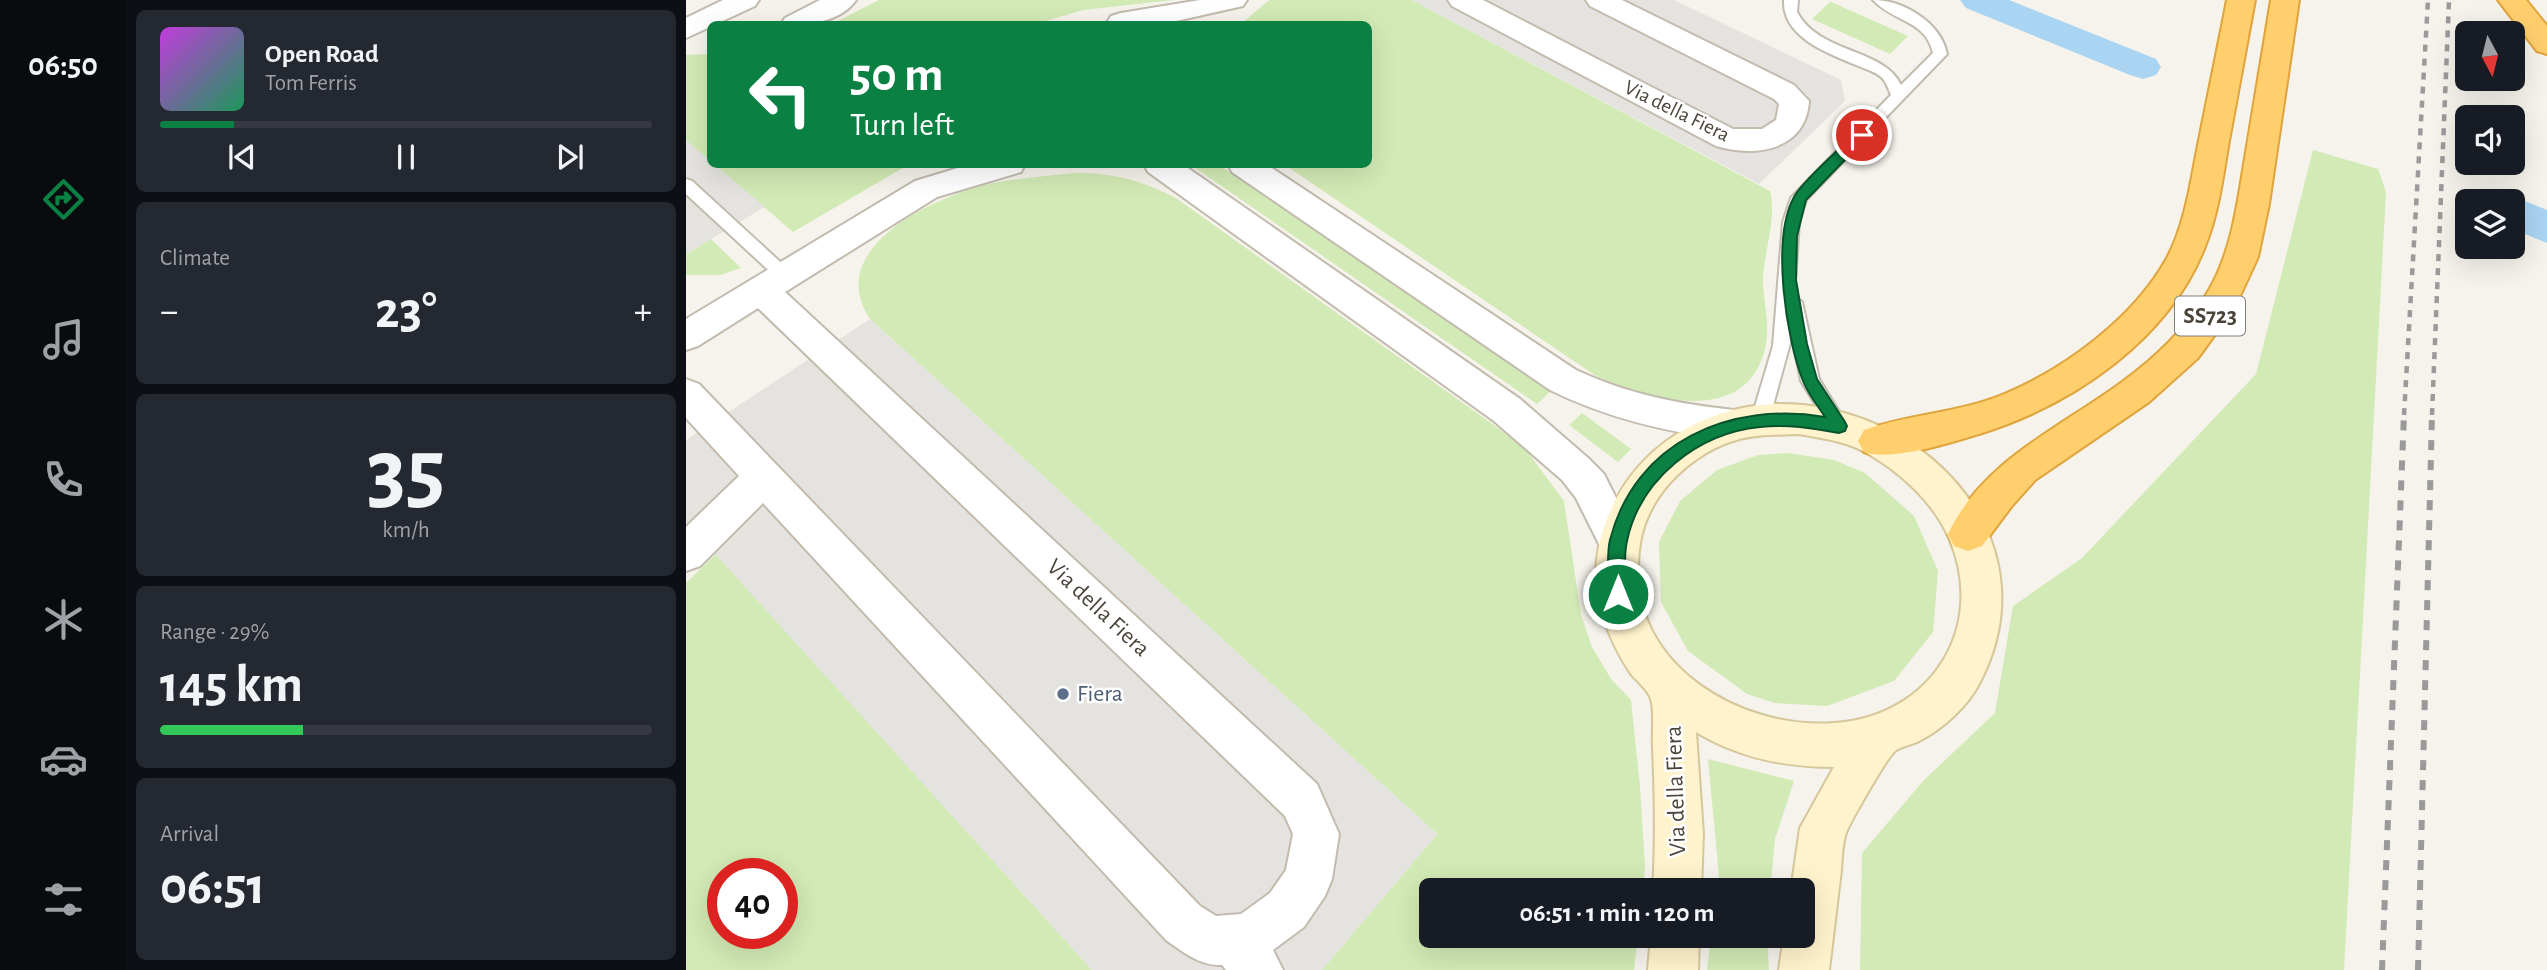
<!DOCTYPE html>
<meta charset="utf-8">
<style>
:root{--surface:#171b24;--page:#242831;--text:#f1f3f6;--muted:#9ea1a6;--line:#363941;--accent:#0b8043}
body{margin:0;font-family:"Alegreya Sans",sans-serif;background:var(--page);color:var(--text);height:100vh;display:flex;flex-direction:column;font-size:26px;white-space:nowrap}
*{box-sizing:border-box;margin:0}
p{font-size:23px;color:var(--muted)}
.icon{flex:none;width:38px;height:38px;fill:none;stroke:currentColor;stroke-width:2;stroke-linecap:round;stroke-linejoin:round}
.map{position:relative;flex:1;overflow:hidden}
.side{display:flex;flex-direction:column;gap:10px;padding:10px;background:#0d0f14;width:560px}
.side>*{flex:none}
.hud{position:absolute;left:21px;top:21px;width:665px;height:147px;border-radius:10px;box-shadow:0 7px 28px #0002;background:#0b8043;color:#fff;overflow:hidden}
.needle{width:46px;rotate:173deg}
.controls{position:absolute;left:1769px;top:21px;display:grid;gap:14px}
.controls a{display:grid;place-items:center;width:70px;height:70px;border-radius:10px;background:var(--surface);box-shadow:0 7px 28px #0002;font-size:35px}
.speed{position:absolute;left:21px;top:858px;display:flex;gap:14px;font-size:35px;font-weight:700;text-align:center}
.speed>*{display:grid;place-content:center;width:91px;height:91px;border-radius:50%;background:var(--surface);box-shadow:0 7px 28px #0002;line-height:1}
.speed .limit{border:10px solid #d22;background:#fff;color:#111}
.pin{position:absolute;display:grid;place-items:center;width:60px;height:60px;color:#fff;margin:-30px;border:4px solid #fff;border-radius:50%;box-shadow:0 2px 7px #0007}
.me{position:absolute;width:77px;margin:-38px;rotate:0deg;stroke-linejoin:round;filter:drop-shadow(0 0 5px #0008)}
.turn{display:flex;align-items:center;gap:24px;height:147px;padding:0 28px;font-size:32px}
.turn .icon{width:91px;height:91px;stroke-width:2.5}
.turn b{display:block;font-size:49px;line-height:60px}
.big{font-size:52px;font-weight:700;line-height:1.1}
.side .card{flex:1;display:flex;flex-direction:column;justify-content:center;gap:10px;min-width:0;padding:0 24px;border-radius:10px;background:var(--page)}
.side .dial{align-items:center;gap:0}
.dial b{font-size:91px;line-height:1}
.song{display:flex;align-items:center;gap:21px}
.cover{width:84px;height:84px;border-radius:10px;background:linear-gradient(135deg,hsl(290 70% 55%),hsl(150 70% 35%))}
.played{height:7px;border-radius:4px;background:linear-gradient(90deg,var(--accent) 15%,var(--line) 15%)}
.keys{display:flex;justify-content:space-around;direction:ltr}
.heat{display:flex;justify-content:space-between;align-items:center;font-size:38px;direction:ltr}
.charge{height:10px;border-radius:5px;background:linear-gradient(90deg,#34c759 29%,var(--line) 0)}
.trip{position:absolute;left:733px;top:878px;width:396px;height:70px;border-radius:10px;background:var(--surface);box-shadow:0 7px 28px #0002;font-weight:700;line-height:70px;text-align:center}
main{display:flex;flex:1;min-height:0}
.menu{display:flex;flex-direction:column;width:126px;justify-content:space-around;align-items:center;background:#090b0e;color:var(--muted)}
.menu .icon{width:49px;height:49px}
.menu .selected{color:var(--accent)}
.menu b{font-size:32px;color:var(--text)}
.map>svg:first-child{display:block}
</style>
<main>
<nav class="menu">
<b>06:50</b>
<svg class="icon selected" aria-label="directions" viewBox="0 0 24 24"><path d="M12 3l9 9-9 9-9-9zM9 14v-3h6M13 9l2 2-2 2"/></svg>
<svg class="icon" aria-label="music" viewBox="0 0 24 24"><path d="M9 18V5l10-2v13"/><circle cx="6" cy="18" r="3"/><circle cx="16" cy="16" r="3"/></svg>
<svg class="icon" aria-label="phone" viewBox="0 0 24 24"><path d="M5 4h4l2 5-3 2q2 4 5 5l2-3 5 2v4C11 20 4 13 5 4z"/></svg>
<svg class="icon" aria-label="climate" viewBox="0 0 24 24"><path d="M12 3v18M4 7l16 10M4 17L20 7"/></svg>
<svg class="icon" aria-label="car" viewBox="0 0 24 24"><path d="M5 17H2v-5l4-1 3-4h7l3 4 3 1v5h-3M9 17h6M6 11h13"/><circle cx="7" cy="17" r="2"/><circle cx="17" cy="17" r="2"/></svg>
<svg class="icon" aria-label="filters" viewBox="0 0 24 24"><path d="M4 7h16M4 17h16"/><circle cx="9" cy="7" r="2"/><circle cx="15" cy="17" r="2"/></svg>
</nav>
<section class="side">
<div class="card">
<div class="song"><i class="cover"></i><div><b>Open Road</b><p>Tom Ferris</p></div></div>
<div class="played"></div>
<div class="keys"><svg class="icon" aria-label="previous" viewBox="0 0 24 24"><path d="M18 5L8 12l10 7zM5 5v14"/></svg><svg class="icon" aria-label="pause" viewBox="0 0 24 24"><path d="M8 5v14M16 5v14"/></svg><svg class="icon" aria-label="next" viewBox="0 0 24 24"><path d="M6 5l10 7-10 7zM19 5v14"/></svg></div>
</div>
<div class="card"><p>Climate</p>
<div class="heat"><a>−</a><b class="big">23°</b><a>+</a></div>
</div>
<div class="card dial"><b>35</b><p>km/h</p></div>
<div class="card"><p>Range · 29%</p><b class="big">145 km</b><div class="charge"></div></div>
<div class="card"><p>Arrival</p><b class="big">06:51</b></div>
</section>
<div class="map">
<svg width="1861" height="970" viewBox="0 0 1861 970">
<rect width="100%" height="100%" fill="#f6f3ec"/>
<!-- green -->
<path fill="#d2eab5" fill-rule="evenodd" d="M193 0H488L397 10 350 24H146Z
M583 0H726L1084 191C1091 220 1078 250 1077 280 1077 301 1084 323 1080 344 1064 429 964 400 910 376L599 165 682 164V24H555Z
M1145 1V2L1222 36 1204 54 1126 19Z
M24 54V161L0 140V55Z
M1627 150 1692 169 1700 192 1658 970H1174L1176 853 1238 780 1309 713 1327 606 1396 558 1570 374Z
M29 165H222L107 232Z
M505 165H533L865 391 851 404Z
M388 173C428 173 454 180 490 198L812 428 841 451 878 501 895 615 906 647 925 679 945 700 954 787 959 866 957 891H746V936H952L948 970H636L751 834 184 319C139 251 238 203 291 187 322 178 356 177 388 173Z
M25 239 55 268 34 275H0V254Z
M896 413 945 449 932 462 883 425Z
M1102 453 1148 460 1179 473 1228 516 1252 571 1247 632 1208 681 1141 706 1089 703 1061 694 1002 651 975 602 973 542 994 501 1031 470 1072 455Z
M30 554 406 970H0V583ZM37 873H96V933H37Z
M1022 759 1108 781 1089 839 1084 891H1031L1033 876Z
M1025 936H1081L1083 970H1021Z"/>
<!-- parking -->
<path fill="#e5e3e0" d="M726 0H988L1155 80 1159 101 1073 184Z
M0 140 24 161V164L29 165 79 207 0 254Z
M184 319 751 834 636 970H406L0 522V440Z"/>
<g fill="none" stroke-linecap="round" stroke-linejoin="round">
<!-- canal -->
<path fill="#a9d4f2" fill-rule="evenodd" d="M1274 0H1323L1470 59 1475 67 1470 75 1457 79 1444 75 1280 8Z
M1827 196 1861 210V243L1827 229V201H1812Z"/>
<defs>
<path id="lane" d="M1098 0H1112L1111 12C1133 54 1198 48 1215 85L1247 53C1240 20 1207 22 1187 0 1218 0 1255 23 1261 54L1120 200 1113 222 1108 296 1116 302 1133 379 1162 426 1160 431 1153 434 1146 431 1115 381 1106 336 1083 420 1081 425 1074 428 1067 425 1065 420 1087 346 1097 222 1105 198 1205 95C1203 91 1201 84 1198 80 1192 72 1179 69 1170 65 1141 53 1096 37 1098 0Z
M0 179 6 181 104 271 106 275 104 279H92L0 194Z"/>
<path id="street" d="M37 0H73L69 6 0 38V18Z
M134 0H170C154 23 119 26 95 24L99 18Z
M514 0H561L557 6 477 24H423L421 22 425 16 435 13Z
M762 0H797L1047 129H1076L1090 120 1093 104 1088 99 904 6 900 0H936L1108 85 1123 101C1120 150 1070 158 1030 146L766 6Z
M285 164H339L335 172 251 197 99 292 631 784 653 834 646 879 639 896 618 927 587 950 597 970H540L536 965C514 966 497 952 480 940L77 503 14 566 0 571V527L53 476 0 418V379L13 384 514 906 530 916 555 914 584 893 600 870 607 834 599 816 72 308 12 346 0 350V319L229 181Z
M458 164H496L834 399 902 458 918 474 952 542 946 554 932 560 918 554 890 498 876 480 808 421 462 172Z
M542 164H580L890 370C941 394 992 404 1048 410L1061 414 1067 425 1061 436 1048 440C983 433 923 419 864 390L546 172Z"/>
<path id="secondary" d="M1088 404C1234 400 1369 537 1294 682 1282 706 1257 729 1233 741 1226 745 1215 746 1209 751 1202 756 1164 822 1160 833 1156 844 1156 858 1155 870 1151 903 1147 937 1143 970H1093L1098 936H1116V891H1105L1114 828 1148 767C1099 767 1053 758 1010 732L1017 834 1015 891H967C970 842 969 795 967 747 966 732 969 713 965 699 962 690 951 681 945 674 932 655 922 633 915 611 906 578 910 543 924 512 953 446 1016 408 1088 404ZM1113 434C1135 438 1159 441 1179 452 1213 471 1247 501 1263 538 1302 627 1245 717 1148 723 1056 730 946 666 952 564 953 535 960 514 977 491 995 468 1022 448 1050 440 1070 434 1092 435 1113 434Z
M965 936H1013L1012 970H962Z"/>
<path id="highway" d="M1541 0H1569C1560 47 1552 94 1543 141 1537 176 1533 211 1520 244 1485 338 1388 404 1296 433 1267 442 1205 462 1178 452L1172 441 1178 430C1223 414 1272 413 1316 395 1379 369 1448 318 1481 258 1500 222 1505 179 1513 140 1522 94 1532 47 1541 0Z
M1585 0H1613L1583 204 1572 257 1549 307 1512 358 1463 402 1349 480 1325 507 1296 546 1282 551 1268 546 1262 534C1297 460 1374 428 1436 382 1468 359 1503 326 1523 290 1547 249 1552 198 1560 152 1568 101 1577 51 1585 0Z
M1812 0H1840L1861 26V54L1851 51Z"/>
</defs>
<!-- lane casing -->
<use href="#lane" stroke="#c2bbae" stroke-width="4"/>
<!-- street casing -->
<use href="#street" stroke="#c2bbae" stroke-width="4"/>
<!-- secondary casing -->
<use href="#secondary" stroke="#d6c79b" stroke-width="4"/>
<!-- highway casing -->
<use href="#highway" stroke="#e0a43c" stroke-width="4"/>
<!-- lane -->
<use href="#lane" fill="#fff" fill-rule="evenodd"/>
<!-- street -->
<use href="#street" fill="#fff" fill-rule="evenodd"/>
<!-- secondary -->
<use href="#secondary" fill="#fff3cd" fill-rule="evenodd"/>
<!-- highway -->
<use href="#highway" fill="#ffcf6e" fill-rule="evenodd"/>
<!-- rail-far1 -->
<path stroke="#9a9a9a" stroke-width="4.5" stroke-dasharray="7 7" stroke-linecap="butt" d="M1718 415 1742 0
M1746 415 1763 0"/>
<!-- rail -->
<path stroke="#9a9a9a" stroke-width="6" stroke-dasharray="10 10" stroke-linecap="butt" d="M1696 970 1718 414
M1732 970 1746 414"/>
</g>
<!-- route -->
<path fill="#0b8043" stroke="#07532c" stroke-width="2" d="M1176 130 1182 135 1180 138 1120 200 1111 236 1110 280 1121 344 1131 379 1159 422 1161 426 1159 431 1153 433C1126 428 1101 424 1074 427 1012 433 954 479 941 541 937 557 940 577 940 594L938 599 932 602 926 599 923 594C923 577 920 556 924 540 949 441 1045 401 1139 417 1132 406 1122 394 1117 381 1100 338 1085 239 1108 197 1115 182 1157 146 1171 132Z"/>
<!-- markers -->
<circle fill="#5c6f8a" stroke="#fff" stroke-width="2.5" cx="377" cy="694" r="7"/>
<g text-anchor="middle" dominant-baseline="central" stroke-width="5" stroke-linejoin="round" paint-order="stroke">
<!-- far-street labels -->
<g font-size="21" fill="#4b4439" stroke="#fff">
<text transform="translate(991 111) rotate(26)">Via della Fiera</text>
</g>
<!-- shield labels -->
<rect fill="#fff" stroke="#817c74" stroke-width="2" x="1489" y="296.5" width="70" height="39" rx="5"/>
<g font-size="23" font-weight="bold" fill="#4b4439">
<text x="1524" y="316">SS723</text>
</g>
<!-- street labels -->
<g font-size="24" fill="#4b4439" stroke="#fff">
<text transform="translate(412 608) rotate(43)">Via della Fiera</text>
<text transform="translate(990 791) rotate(-92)">Via della Fiera</text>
</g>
<!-- service labels -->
<g font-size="24" fill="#4e5e75" stroke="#fff" text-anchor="start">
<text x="391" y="694">Fiera</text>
</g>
</g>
</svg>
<div class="controls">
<a><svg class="needle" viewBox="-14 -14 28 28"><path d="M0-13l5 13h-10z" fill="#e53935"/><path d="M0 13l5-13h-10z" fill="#9ea1a6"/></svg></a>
<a><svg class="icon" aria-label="sound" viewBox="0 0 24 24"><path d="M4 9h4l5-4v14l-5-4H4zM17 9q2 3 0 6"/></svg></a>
<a><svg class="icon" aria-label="layers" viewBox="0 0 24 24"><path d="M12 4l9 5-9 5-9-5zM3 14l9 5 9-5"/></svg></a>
</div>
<div class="speed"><div class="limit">40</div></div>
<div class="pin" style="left:1176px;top:135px;background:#d93025"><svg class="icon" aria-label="arrive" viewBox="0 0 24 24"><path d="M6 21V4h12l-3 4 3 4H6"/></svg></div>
<svg class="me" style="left:932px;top:594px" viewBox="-20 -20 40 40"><circle r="17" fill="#0b8043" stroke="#fff" stroke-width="3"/><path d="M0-11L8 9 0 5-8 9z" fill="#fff"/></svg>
<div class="trip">06:51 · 1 min · 120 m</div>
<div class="hud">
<div class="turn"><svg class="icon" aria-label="left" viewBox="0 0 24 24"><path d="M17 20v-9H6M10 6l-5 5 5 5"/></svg><div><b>50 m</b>Turn left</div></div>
</div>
</div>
</main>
